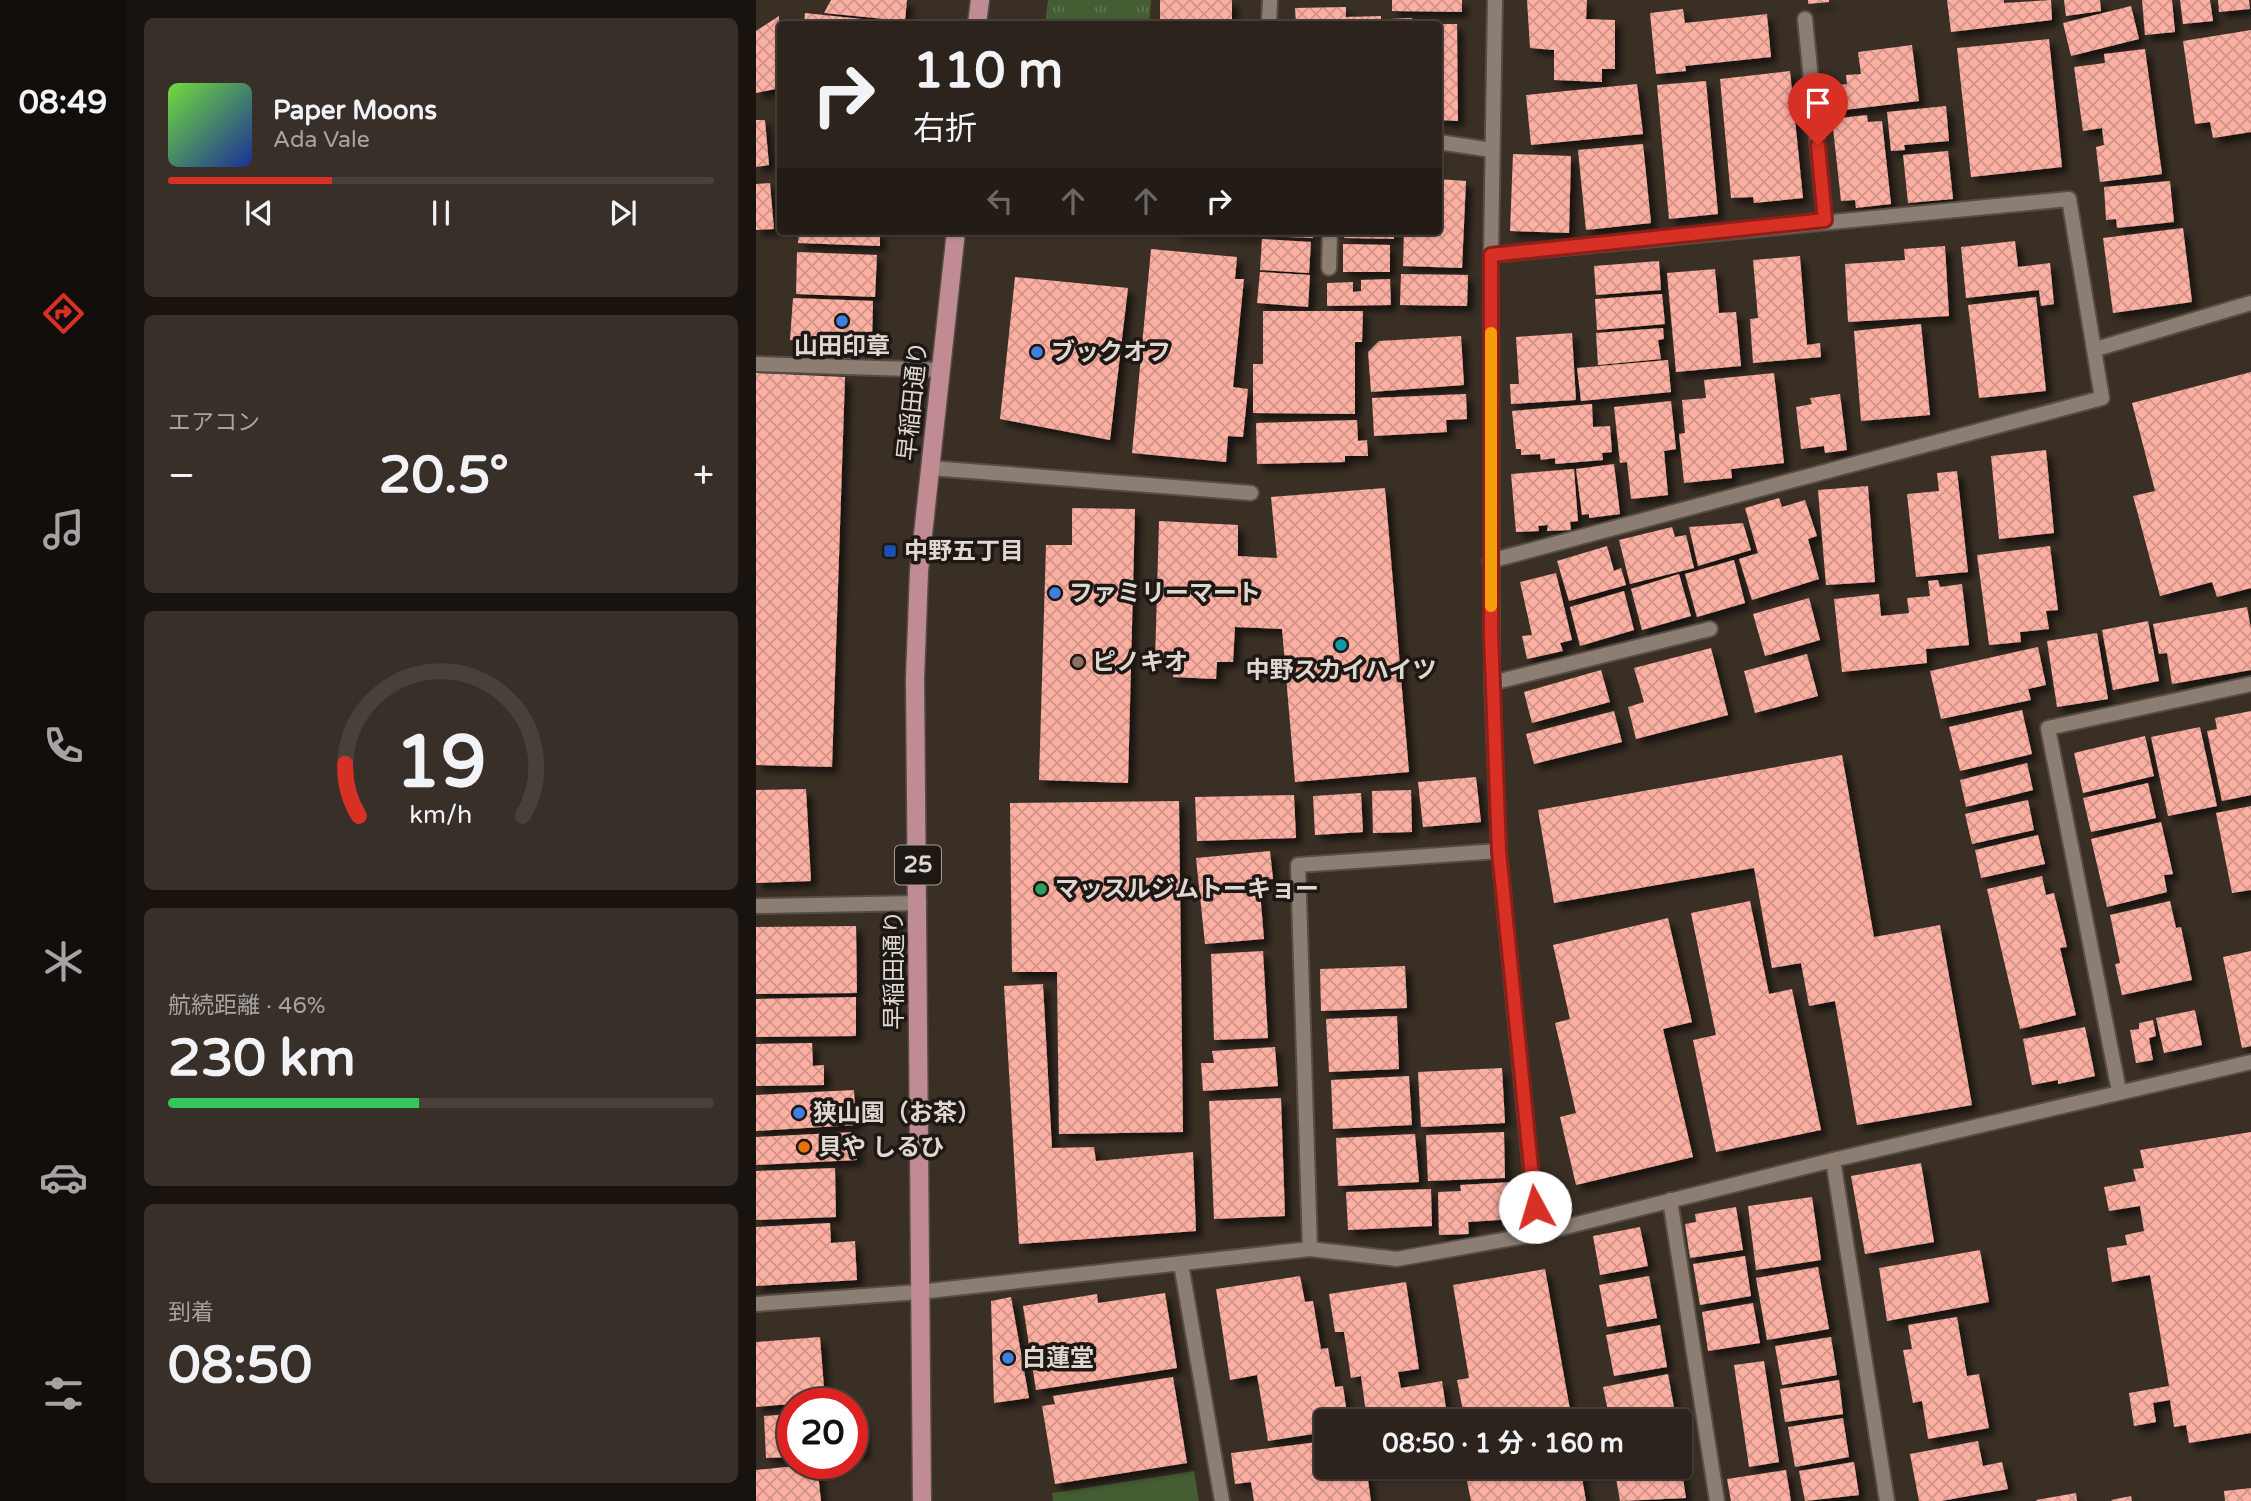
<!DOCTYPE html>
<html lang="ja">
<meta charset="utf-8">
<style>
:root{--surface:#2c231c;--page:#382f29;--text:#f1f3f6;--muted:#a6a4a3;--line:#48403b;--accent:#d93025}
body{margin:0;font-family:"Varela Round","Noto Sans JP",sans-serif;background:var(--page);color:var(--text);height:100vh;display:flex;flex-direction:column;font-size:26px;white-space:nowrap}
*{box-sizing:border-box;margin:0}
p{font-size:23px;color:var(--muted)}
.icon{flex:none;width:38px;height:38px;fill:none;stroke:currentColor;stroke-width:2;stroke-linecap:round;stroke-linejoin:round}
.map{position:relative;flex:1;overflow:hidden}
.side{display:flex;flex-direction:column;gap:18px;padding:18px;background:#18130f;width:630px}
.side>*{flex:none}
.guide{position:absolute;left:21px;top:21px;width:665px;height:214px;border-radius:7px;box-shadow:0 2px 5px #0004,0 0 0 2px var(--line);background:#2c231c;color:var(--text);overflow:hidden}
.speed{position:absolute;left:21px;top:1388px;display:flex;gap:14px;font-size:35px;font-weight:700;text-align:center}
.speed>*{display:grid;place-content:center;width:91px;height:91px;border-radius:50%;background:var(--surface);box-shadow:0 2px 5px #0004,0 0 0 2px var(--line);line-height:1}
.speed .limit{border:10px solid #d22;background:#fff;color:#111}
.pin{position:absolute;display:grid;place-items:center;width:60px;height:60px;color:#fff;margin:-72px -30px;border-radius:50% 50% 50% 0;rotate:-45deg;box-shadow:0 0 7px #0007}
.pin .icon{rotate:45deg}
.me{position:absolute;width:77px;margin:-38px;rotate:354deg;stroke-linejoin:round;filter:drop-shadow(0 0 5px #0008)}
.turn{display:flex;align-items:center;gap:24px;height:147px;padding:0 21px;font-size:32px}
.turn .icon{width:91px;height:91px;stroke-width:2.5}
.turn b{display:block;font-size:49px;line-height:60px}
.lanes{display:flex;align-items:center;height:66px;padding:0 21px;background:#0003;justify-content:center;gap:35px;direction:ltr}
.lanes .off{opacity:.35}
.big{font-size:52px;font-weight:700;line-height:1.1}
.side .widget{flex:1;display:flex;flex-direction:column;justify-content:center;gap:10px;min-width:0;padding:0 24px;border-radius:10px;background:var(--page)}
.side .dial{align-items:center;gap:0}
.dial svg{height:182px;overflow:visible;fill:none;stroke:var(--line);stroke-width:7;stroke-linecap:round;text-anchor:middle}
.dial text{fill:var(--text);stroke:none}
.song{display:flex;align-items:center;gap:21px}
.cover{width:84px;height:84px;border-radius:10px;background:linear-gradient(135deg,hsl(100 70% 55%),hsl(230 70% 35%))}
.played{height:7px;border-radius:4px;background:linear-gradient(90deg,var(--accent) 30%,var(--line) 30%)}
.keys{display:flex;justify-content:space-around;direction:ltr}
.heat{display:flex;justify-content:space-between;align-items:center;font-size:38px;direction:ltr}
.charge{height:10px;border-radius:5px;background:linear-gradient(90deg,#34c759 46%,var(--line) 0)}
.trip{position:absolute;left:558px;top:1409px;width:378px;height:70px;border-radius:7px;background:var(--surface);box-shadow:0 2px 5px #0004,0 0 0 2px var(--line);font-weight:700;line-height:70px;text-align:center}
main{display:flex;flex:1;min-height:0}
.dock{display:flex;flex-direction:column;width:126px;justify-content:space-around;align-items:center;background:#120e0b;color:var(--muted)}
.dock .icon{width:49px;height:49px}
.dock .current{color:var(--accent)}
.dock b{font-size:32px;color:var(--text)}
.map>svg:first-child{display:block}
</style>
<main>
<nav class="dock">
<b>08:49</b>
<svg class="icon current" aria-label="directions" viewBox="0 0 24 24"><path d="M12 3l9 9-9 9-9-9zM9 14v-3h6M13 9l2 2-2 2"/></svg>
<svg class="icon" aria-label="music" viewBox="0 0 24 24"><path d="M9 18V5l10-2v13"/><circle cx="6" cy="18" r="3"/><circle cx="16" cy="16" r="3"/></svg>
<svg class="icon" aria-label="phone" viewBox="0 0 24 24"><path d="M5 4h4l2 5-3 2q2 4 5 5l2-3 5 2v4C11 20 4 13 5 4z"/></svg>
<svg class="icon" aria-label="climate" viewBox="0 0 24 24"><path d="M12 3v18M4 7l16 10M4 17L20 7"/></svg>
<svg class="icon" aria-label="car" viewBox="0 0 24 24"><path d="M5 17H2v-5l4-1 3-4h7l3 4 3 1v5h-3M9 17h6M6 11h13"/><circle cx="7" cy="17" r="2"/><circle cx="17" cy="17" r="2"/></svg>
<svg class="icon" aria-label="filters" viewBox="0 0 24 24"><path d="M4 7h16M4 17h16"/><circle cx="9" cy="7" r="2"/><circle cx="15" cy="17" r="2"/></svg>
</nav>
<section class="side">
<div class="widget">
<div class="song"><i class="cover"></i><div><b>Paper Moons</b><p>Ada Vale</p></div></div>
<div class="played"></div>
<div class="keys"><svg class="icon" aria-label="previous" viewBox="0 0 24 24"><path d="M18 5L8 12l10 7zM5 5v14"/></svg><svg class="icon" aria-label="pause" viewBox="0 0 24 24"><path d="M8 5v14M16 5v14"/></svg><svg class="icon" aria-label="next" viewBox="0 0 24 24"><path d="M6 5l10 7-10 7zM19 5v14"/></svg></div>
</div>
<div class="widget"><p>エアコン</p>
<div class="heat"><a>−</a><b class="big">20.5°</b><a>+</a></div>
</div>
<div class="widget dial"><svg viewBox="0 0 100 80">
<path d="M14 69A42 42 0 1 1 86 69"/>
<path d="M14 69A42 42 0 0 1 8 46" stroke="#d93025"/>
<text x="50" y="56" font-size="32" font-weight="700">19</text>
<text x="50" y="72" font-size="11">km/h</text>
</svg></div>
<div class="widget"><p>航続距離 · 46%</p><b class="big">230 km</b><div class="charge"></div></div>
<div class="widget"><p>到着</p><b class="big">08:50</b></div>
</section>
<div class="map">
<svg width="1495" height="1501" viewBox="0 0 1495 1501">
<defs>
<pattern id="grass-tufts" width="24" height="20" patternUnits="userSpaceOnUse" patternTransform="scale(1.75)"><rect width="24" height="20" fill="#455d32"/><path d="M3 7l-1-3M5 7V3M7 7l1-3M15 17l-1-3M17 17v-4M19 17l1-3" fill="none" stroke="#5f744f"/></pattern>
<pattern id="building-cross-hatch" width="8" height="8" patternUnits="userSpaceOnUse" patternTransform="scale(1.75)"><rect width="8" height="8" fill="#fdafa2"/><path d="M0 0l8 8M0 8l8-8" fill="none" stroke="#ce9389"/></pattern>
<filter id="shadow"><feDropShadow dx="6" dy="6" stdDeviation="3.5" flood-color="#0009"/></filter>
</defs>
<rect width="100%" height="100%" fill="#3a2f25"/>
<!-- grass -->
<path fill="url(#grass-tufts)" d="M292 0H395L393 24H289Z"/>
<!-- park -->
<path fill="#455d32" d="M438 1471 443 1501H297L296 1493Z"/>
<!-- building -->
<path fill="url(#building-cross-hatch)" filter="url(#shadow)" d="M75 0H151L149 21 68 13Z
M404 0H476V24H404Z
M636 0H706V12L636 11Z
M771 0H831L830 19 859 20V69H846V82L798 80V50L774 48Z
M1052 0H1073V2L1052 4Z
M1191 0H1248V3L1295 0 1296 20 1195 32Z
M1308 0H1344L1345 11 1310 16Z
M1386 0H1416L1419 32 1389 35Z
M1424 0H1454L1457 21 1427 24Z
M1462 0H1493L1494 9 1463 12Z
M1375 6 1383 39 1315 56 1307 23Z
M590 7V17L625 16V24H540L539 8Z
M927 9 929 23 1011 14 1015 57 929 66 930 71 900 74 894 13Z
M49 13 143 23V24H48Z
M23 16 24 88 0 93V31Z
M656 18V24H634V19Z
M682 24H701L702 121 682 120Z
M1495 30V132L1457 138 1454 122 1439 124 1427 41Z
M1293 39 1306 167 1215 177 1201 48Z
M1156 45 1163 101 1080 111 1077 86 1091 84 1090 75 1105 74 1102 52Z
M1389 49 1406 174 1344 182 1340 147 1348 145 1346 128 1327 131 1318 67 1349 63 1348 54Z
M1034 71 1047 198 998 203 997 197 975 198 964 79Z
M950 81 962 214 913 219 901 85Z
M881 84 887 134 775 145 770 95Z
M1190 106 1193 141 1148 145 1149 150 1135 151 1131 112Z
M1111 115 1112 122 1126 121 1135 204 1100 208 1099 200 1085 201 1076 119Z
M0 120H9L13 165 0 167Z
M887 144 895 223 830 230 822 150Z
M1192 151 1197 199 1152 203 1147 155Z
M757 154 815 156 813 233 754 231Z
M682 179 710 181 706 268 647 266 648 231H682Z
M1414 181 1418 222 1361 228 1360 219 1350 220 1348 187Z
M14 183 18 229 0 230V184Z
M1427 228 1436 302 1357 313 1347 238Z
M43 231H124V246L42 243Z
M419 231H501V236L419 234Z
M509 231H557V238L508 236Z
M588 231H638V239L588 238Z
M506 239 555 242 553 273 504 270Z
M1259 241 1262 267 1294 263 1298 304 1285 306 1283 290 1210 298 1205 247Z
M587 244 634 245V272H587Z
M1189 246 1193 316 1092 322 1089 264 1149 260 1148 249Z
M395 249 481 257 479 279H488L477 387 492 389 487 437 472 436 470 462 376 453Z
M41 252 121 255 119 297 40 294Z
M1044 256 1051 345 1064 343 1065 357 997 363 994 319 1002 318 997 260Z
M903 261 905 290 840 295 838 266Z
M959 269 963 313 980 312 985 366 920 372 911 273Z
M504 272 554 275 552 307 501 303Z
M645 274 712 275 711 306 644 305Z
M259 277 372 288 354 440 244 419Z
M634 279 635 305 571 306V283L597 282V292L605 291V280Z
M906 294 909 324 841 330 839 299Z
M1280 297 1290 391 1223 398 1212 305Z
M37 298 117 301 116 343 34 340Z
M507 311H607L606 342H599V414L497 413V364H507Z
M1165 324 1174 415 1105 421 1098 331Z
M907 328 908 339 902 340 905 359 842 365 840 333Z
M816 333 820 400 755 404 754 384H763L760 337Z
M705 336 708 385 615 392 612 352 623 341Z
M912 360 915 392 825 401 821 368Z
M1495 372V588L1461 597 1456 582 1404 596 1377 496 1399 491 1376 403Z
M0 373 89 377 76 767 0 765Z
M1018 373 1028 463 975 469 976 478 928 483 923 434 929 433 926 400 950 398 948 380Z
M710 394 711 419 690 420 691 432 618 436 616 398Z
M1084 394 1091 450 1069 453 1068 446 1045 449 1040 407 1056 404 1054 398Z
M915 401 920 449 908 451 912 495 875 499 871 462 864 463 858 407Z
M836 404 837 427 854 426 856 452 846 453 847 460 799 464V458L785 460 784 454 765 455V449H760L756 411Z
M601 420 602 441 611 440 612 456H589V462L501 464 500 423Z
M1290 450 1298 533 1243 539 1235 456Z
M858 464 864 514 833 518V514L826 515 820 469Z
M818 469 822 521 814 522 815 530 791 531 792 525 782 526 783 531 760 532 755 474Z
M1201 471 1212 572 1160 577 1151 494 1183 491 1181 473Z
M1112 486 1119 582 1070 585 1062 490Z
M629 488 653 772 539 782 526 629 479 627 477 662H461L460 679 417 677 418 663 399 662 403 521 482 525V556L521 558 515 497Z
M1023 498 1026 507 1049 500 1061 536 1052 539 1063 579 996 600 983 559 1002 553 989 508Z
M316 508 379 509 372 783 283 780 290 545H316Z
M987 523 995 550 942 566 933 527Z
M916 527 919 537 930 535 938 568 874 584 863 540Z
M851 546 858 571 865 568 870 585 813 601 801 561Z
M1294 546 1302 610 1290 611 1293 629 1264 632 1265 642 1233 645 1221 555Z
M978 560 989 603 941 617 929 574Z
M800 573 816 640 804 643 807 651 771 659 766 636 776 635 764 582Z
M923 574 935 616 886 630 875 589Z
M1182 580 1184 587 1206 584 1213 645 1170 649 1171 663 1086 672 1078 599 1123 594 1125 616 1153 613 1151 598 1174 596 1172 581Z
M868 591 878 630 824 646 814 607Z
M1053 598 1064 640 1009 656 997 614Z
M1491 607 1495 629V670L1416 684 1411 653 1403 654 1397 624Z
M1392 621 1403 681 1357 690 1346 630Z
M1341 633 1352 699 1301 707 1291 641Z
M1282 647 1290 685 1272 689 1275 700 1185 719 1174 671Z
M955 648 972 715 880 739 872 707 888 702 878 668Z
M1051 654 1062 696 999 713 988 671Z
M845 670 854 702 776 723 768 692Z
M1266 710 1276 754 1204 771 1193 727Z
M858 711 866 742 778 764 770 734Z
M1495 711V795L1466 801 1451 731 1461 729 1459 718Z
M1444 727 1461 806 1412 816 1395 737Z
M1389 736 1398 776 1327 793 1318 753Z
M1086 755 1118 937 1184 925 1216 1105 1101 1125 1079 1001 1053 1006 1045 963 1016 968 998 868 798 903 782 810Z
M1271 763 1277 790 1210 807 1204 780Z
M720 777 725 822 667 827 662 782Z
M1392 783 1400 818 1335 832 1327 798Z
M50 789 55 881 0 883V790Z
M655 790 656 832 617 833 616 791Z
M605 793 607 832 559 835 557 796Z
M538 795 540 838 441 841 439 797Z
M1272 800 1278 830 1216 844 1209 814Z
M423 801 427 1132 303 1134 301 972H256L254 803Z
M1495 806V890L1476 893 1460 813Z
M1405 822 1417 874 1408 875 1411 892 1351 907 1335 839Z
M1282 835 1289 864 1225 878 1219 850Z
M514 851 517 879 503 880 508 939 449 944 440 858Z
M1286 876 1290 895 1298 893 1311 947 1304 948 1320 1015 1264 1029 1231 889Z
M994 901 1013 994 1036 989 1065 1130 960 1152 937 1040 960 1035 935 913Z
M1414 901 1420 928 1425 927 1436 980 1366 995 1359 964 1364 963 1354 915Z
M912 918 936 1022 907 1029 937 1157 820 1185 804 1117 820 1113 799 1023 814 1019 797 945Z
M100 926 101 993 0 994V927Z
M507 951 512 1038 458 1040 455 954Z
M1495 951V1046L1486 1048 1467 957Z
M649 966 651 1008 565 1011 564 969Z
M287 984 296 1148 338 1147 340 1161 437 1152 440 1231 263 1244 248 986Z
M100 997V1036L0 1037V999Z
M1439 1010 1446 1045 1408 1053 1400 1018Z
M641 1016 643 1069 573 1072 570 1019Z
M1397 1020 1400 1036 1393 1038 1397 1060 1380 1063 1374 1030 1383 1029V1023Z
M1329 1027 1339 1076 1302 1084V1080L1276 1085 1267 1039Z
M56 1043 57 1066 68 1065V1085L0 1086V1044Z
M519 1047 522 1086 447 1091 445 1063H458L456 1051Z
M746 1068 749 1123 665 1127 662 1072Z
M653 1076 656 1125 577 1129 575 1080Z
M98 1090 100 1125 0 1131V1095Z
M525 1098 529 1216 458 1219 453 1101Z
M100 1132 101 1160 0 1165V1137Z
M748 1132 749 1178 672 1181 670 1135Z
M1495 1132V1433L1433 1443 1430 1425 1418 1427 1414 1400 1397 1403 1400 1422 1378 1426 1373 1393 1413 1386 1394 1275 1356 1282 1351 1248 1371 1245 1369 1235 1388 1231 1384 1206 1353 1211 1348 1187 1380 1181 1377 1169 1388 1168 1384 1150Z
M659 1134 663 1182 582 1186 580 1138Z
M1165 1163 1178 1242 1109 1254 1095 1176Z
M79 1168 80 1217 0 1220V1171Z
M757 1182 759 1219 712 1222 713 1234 683 1235 682 1192 705 1191 704 1185Z
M675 1189 676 1226 592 1230 590 1192Z
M1056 1197 1065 1260 1000 1270 992 1206Z
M980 1207 987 1250 934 1258 929 1224 940 1222 939 1214Z
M74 1223 75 1243 99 1241 101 1280 0 1286V1227Z
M884 1227 892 1266 844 1275 837 1236Z
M1224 1250 1233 1302 1131 1321 1123 1268Z
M989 1256 995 1296 944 1305 937 1264Z
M1062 1267 1073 1329 1011 1340 1000 1278Z
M789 1269 816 1421H709L701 1380 713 1378 697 1285Z
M544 1276 549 1302 557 1301 565 1349 572 1348 579 1387 587 1386 592 1421H570V1432L512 1441 501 1375 474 1380 460 1289Z
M893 1276 901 1318 851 1327 843 1285Z
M650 1282 663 1369 642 1372 645 1388 686 1381 691 1415 657 1421H611L605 1376 595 1378 588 1332H579L573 1294Z
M409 1293 421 1368 280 1390 267 1306 341 1294 342 1303Z
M255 1297 273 1398 238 1403 235 1301Z
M997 1303 1004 1343 952 1351 946 1312Z
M1201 1317 1211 1376 1223 1374 1233 1428 1172 1439 1166 1401 1157 1403 1147 1350 1156 1349 1152 1325Z
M904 1325 911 1367 858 1376 850 1335Z
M64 1337 69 1401 0 1407V1342Z
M1075 1337 1081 1375 1026 1385 1019 1346Z
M1008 1361 1023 1462 993 1467 978 1365Z
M912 1374 919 1413 878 1420 877 1416 854 1421 847 1387Z
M417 1377 431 1463 299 1484 286 1406 299 1404 297 1396Z
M1083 1380 1087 1414 1029 1422 1024 1389Z
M37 1414V1457L10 1458 8 1416Z
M1087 1418 1093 1457 1039 1467 1032 1427Z
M107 1421 108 1454H96V1422Z
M570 1441V1466H610L615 1501H498L495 1482 479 1484 475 1453Z
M1222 1441 1227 1466 1246 1462 1252 1489 1185 1501H1163L1154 1454Z
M1098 1462 1103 1495 1049 1501 1043 1471Z
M61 1464 65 1501H0V1470Z
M708 1466H824L830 1501H715Z
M890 1466H925L930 1498 864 1501 859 1472Z
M1030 1470 1035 1501H975L971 1479Z
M1495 1488V1501H1469L1468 1491Z
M1320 1493 1321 1501H1281L1280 1500Z
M1375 1496 1376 1501H1356L1355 1500Z"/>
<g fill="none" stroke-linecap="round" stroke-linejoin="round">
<defs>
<path id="service" d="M739 0 735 255 736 683 743 851 781 1234
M1049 19 1069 221
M513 24 514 0
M682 142 736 150
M573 268 574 231
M0 364 185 370
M174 468 495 493
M734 561 1346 398 1313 199 735 255
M736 683 954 629
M0 906 163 903
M1363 1091 1292 728 1495 684
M914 1200 961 1501
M554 1249 542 865 743 851
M425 1264 466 1501
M163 1292 554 1249 641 1259 781 1234 1077 1160 1131 1501"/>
<path id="minor" d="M1340 349 1495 303
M1077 1160 1495 1062
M0 1304 163 1292"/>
<path id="primary" d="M221 24 224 0
M166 1501 159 679 163 571 200 231"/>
</defs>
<!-- service casing -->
<use href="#service" stroke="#564d45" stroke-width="18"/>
<!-- minor casing -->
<use href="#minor" stroke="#564d45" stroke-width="18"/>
<!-- primary casing -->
<use href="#primary" stroke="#564d45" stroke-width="21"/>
<!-- service -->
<use href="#service" stroke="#8c7e73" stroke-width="14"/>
<!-- minor -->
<use href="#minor" stroke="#8c7e73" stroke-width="14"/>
<!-- primary -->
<use href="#primary" stroke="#c08b93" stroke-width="18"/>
</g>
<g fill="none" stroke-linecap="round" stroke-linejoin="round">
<defs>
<path id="route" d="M779 1207 743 851 735 634V255L1069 220 1062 145"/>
</defs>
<!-- route casing -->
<use href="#route" stroke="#8d1f18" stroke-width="18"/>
<!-- route -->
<use href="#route" stroke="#d93025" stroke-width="12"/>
<!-- slow -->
<path stroke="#f59e0b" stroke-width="12" d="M735 606V333"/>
</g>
<!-- markers -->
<g fill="#3f7fe0" stroke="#1d1814" stroke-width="2.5">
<circle cx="86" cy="321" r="7"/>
<circle cx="281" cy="352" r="7"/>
<circle cx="299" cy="593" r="7"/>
<circle cx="43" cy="1113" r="7"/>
<circle cx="252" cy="1358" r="7"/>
</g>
<rect fill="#1a4fb4" stroke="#1d1814" stroke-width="2.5" x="127" y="544" width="14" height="14" rx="3.5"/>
<circle fill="#0f9aa8" stroke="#1d1814" stroke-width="2.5" cx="585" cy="645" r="7"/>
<circle fill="#8d6e63" stroke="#1d1814" stroke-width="2.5" cx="322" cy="662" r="7"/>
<circle fill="#2e9e5b" stroke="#1d1814" stroke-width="2.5" cx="285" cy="889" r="7"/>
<circle fill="#e8710a" stroke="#1d1814" stroke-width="2.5" cx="48" cy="1147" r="7"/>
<g text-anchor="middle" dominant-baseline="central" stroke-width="7" stroke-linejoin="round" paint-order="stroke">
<!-- shield labels -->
<rect fill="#1d1814" stroke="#a59e98" stroke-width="2" x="139" y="845.5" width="46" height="39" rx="5"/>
<g font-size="23" font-weight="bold" fill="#dfd7d1">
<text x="162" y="865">25</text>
</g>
<!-- poi labels -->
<g font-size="24" font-weight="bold" fill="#dfd7d1" stroke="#1d1814" text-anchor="start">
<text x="86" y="346" text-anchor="middle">山田印章</text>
<text x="295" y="352">ブックオフ</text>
<text x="148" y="551">中野五丁目</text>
<text x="313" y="593">ファミリーマート</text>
<text x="336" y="662">ピノキオ</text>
<text x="585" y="670" text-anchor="middle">中野スカイハイツ</text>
<text x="299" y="889">マッスルジムトーキョー</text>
<text x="57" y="1113">狭山園（お茶）</text>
<text x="62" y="1147">貝や しるひ</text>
<text x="266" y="1358">白蓮堂</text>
</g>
<!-- street labels -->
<g font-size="24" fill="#dfd7d1" stroke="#1d1814">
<text transform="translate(157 401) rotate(-84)">早稲田通り</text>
<text transform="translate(138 970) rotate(-90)">早稲田通り</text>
</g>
</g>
</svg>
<div class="speed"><div class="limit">20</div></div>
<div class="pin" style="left:1062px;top:145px;background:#d93025"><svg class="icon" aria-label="arrive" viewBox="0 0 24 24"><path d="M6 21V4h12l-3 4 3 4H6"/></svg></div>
<svg class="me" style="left:779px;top:1207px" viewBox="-20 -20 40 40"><circle r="19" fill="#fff"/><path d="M0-13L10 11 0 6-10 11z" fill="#d93025"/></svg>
<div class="trip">08:50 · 1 分 · 160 m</div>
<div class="guide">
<div class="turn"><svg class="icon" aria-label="right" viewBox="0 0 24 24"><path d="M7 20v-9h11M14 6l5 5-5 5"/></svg><div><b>110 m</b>右折</div></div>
<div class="lanes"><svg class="icon off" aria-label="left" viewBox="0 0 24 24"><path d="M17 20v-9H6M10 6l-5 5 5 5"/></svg><svg class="icon off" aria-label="ahead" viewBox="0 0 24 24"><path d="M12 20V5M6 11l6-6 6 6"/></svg><svg class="icon off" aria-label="ahead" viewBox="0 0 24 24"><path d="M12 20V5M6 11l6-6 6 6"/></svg><svg class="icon" aria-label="right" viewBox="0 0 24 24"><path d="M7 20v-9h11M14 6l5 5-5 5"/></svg></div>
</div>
</div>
</main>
